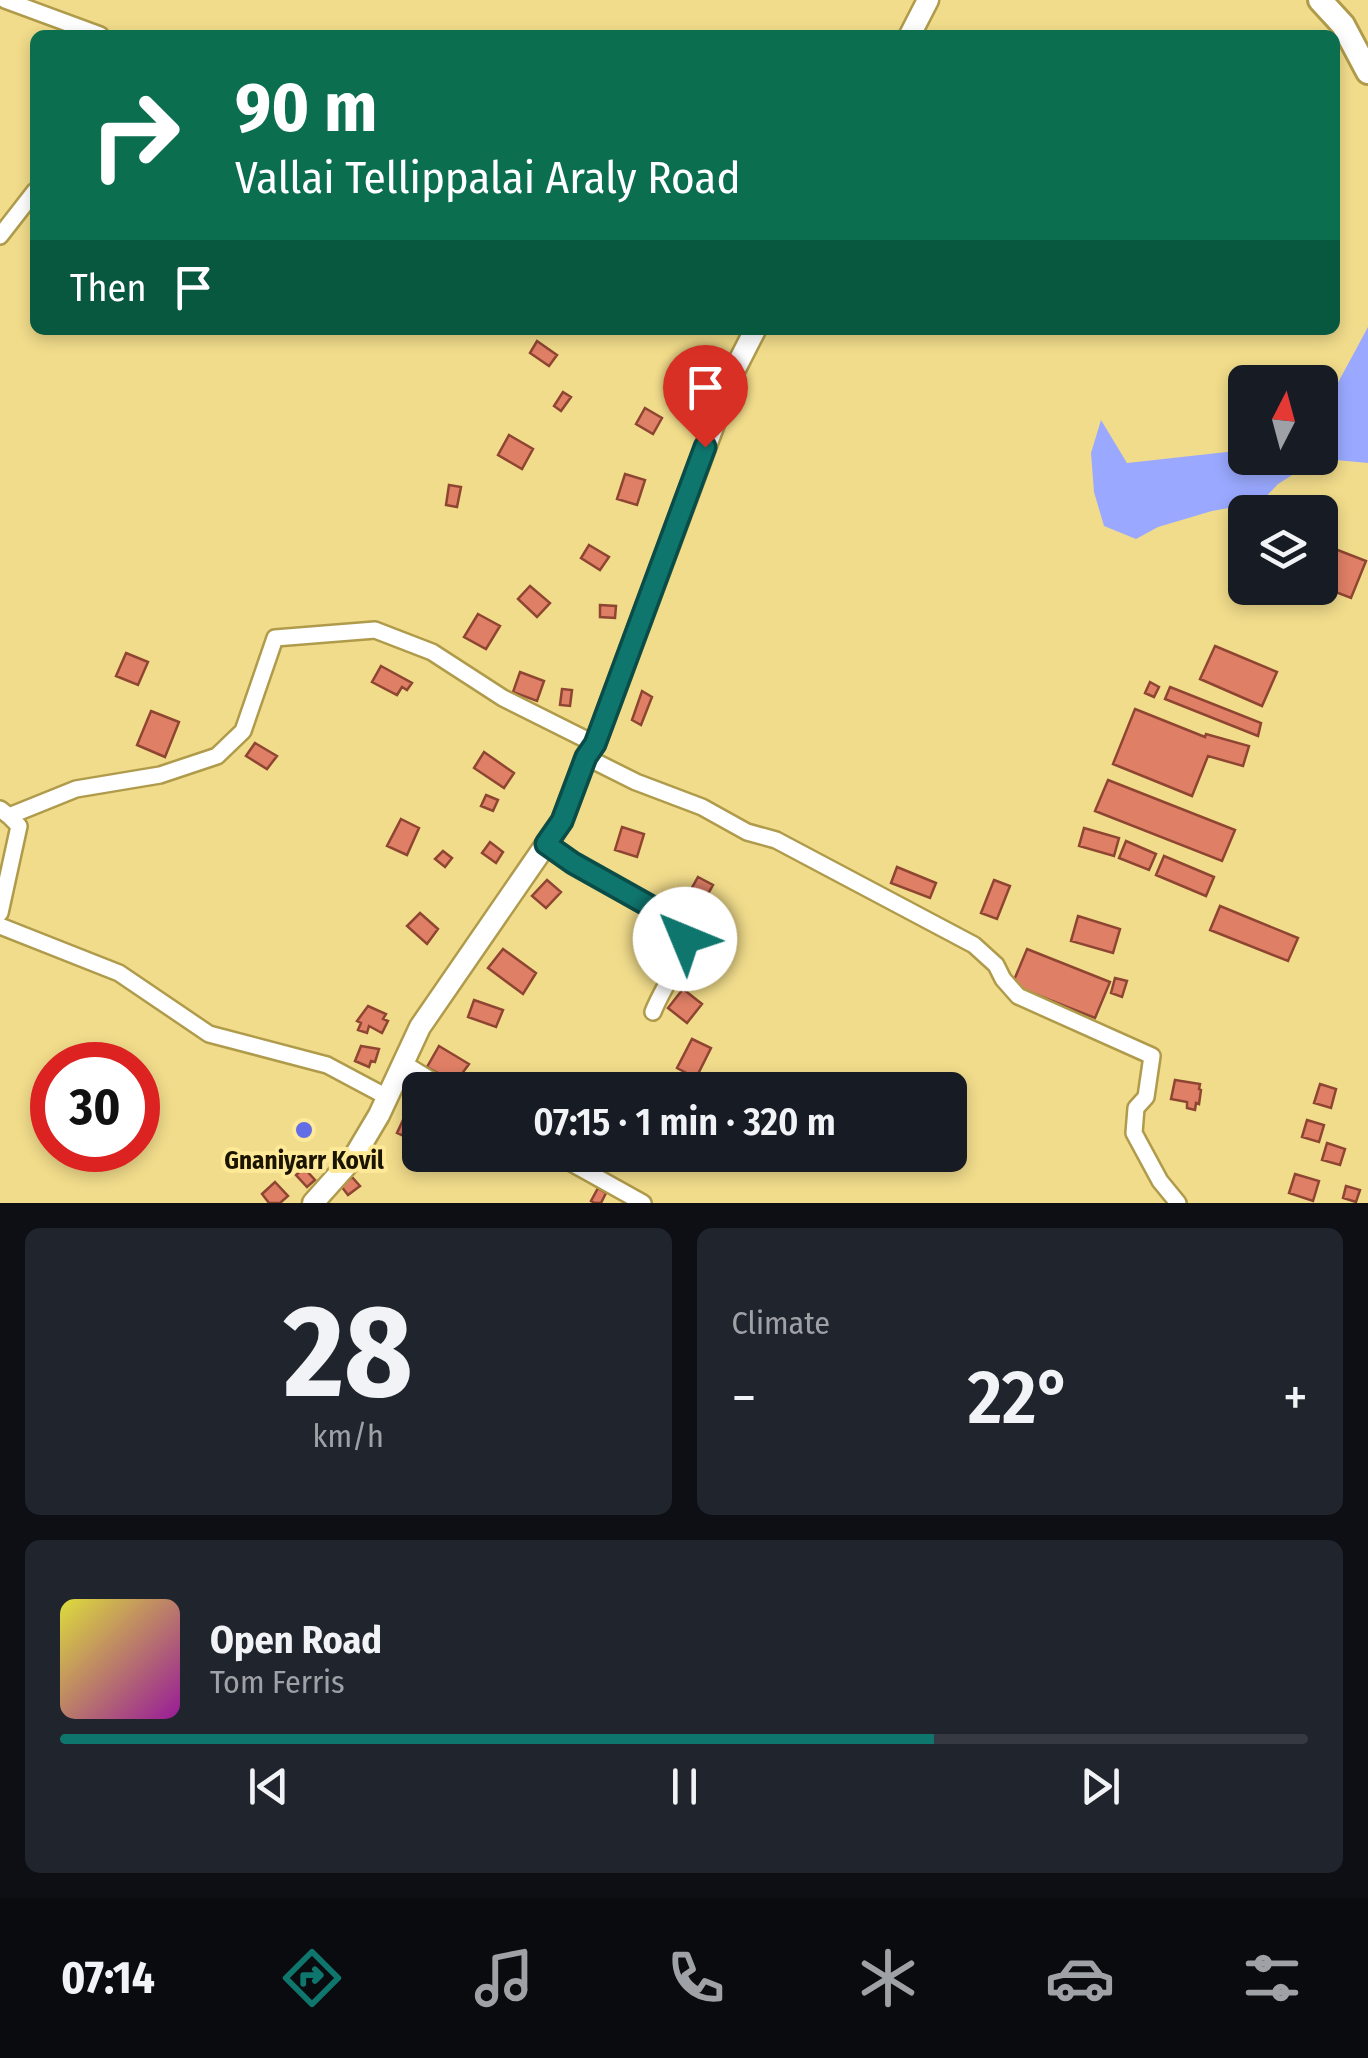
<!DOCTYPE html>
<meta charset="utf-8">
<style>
:root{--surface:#171b24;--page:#20242c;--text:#f1f3f6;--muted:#9ea1a6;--line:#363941;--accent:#0f766e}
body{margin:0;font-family:"Fira Sans Condensed",sans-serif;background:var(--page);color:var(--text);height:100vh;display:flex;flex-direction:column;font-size:38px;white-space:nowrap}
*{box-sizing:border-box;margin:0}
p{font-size:32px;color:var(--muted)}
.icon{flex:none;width:55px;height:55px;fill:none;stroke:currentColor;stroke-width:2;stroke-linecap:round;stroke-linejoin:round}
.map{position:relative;height:1203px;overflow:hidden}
.drawer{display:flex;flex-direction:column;gap:25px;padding:25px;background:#0d0f14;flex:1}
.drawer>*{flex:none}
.hud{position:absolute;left:30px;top:30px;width:1310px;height:305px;border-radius:15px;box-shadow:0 5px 15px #0003;background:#0b6e4f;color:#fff;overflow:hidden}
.needle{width:65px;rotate:6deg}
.tools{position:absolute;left:1228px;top:365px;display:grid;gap:20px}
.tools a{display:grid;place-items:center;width:110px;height:110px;border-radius:15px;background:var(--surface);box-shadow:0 5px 15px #0003;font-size:50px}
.speed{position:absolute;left:30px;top:1042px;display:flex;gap:20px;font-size:50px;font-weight:700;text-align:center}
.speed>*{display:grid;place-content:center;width:130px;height:130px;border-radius:50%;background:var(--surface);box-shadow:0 5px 15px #0003;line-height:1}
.speed .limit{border:15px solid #d22;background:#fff;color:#111}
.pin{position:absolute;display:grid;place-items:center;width:85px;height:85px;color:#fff;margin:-102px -42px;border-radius:50% 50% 50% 0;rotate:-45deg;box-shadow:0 0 10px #0007}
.pin .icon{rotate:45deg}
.me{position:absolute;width:110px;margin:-55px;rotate:315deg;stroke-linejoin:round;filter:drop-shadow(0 0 8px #0008)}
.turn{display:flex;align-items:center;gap:35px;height:210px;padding:0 40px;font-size:45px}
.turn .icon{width:130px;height:130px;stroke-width:2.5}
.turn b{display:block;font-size:70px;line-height:85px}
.then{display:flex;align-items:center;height:95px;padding:0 40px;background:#0003;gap:20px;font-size:38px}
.big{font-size:75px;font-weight:600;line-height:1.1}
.drawer .card{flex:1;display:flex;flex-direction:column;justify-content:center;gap:15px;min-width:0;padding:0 35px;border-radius:15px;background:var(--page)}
.drawer .dial{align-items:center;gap:0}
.dial b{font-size:130px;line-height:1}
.song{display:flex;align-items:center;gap:30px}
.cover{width:120px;height:120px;border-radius:15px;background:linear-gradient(135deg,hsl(60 70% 55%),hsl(300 70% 35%))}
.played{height:10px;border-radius:5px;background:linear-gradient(90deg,var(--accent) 70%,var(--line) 70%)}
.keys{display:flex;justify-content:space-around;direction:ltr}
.heat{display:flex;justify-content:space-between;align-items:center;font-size:55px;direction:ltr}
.drawer .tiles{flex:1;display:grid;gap:25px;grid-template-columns:1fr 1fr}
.card:last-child{grid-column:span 2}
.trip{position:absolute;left:402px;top:1072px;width:565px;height:100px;border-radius:15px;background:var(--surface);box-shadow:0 5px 15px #0003;font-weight:600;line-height:100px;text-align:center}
.tabs{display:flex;height:160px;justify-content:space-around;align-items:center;background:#090b0e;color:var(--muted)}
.tabs .icon{width:70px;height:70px}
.tabs .current{color:var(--accent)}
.tabs b{font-size:45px;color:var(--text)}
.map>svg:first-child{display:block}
</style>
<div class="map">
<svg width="1368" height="1203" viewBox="0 0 1368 1203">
<rect width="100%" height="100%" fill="#f1dc8b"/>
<!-- water -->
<path fill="#9aa9ff" d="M1368 327V463L1336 460 1308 465 1278 484 1261 502 1212 511 1158 527 1136 539 1104 526 1094 492 1091 453 1101 420 1127 463 1245 450V458H1320V416Z"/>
<!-- building -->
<path fill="#df7f66" stroke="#8e4532" stroke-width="2.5" d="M537 341 557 355 549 366 530 353Z
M563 392 571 397 561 411 554 406Z
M645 408 662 418 653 434 636 424Z
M509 435 533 449 522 469 498 455Z
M625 474 645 480 637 505 617 499Z
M449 485 461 487 457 507 446 505Z
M589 545 609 557 600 570 581 558Z
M1335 549 1366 561 1351 598 1320 586Z
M530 586 550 603 537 617 518 599Z
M600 605 616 606 615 618 600 617Z
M478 614 500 626 486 649 464 637Z
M1215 646 1277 672 1262 706 1200 679Z
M126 653 148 662 138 685 116 676Z
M381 666 412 683 407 690 402 687 397 695 372 682Z
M520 672 544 681 537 701 513 692Z
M1150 682 1159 687 1154 697 1145 693Z
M1170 687 1261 723 1258 736 1165 699Z
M562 689 572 690 570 706 560 705Z
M642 691 652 697 641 725 632 720Z
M1135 709 1205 737 1206 734 1249 746 1243 766 1208 756 1192 796 1113 764Z
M151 711 179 722 165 757 137 745Z
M255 743 277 756 267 769 246 756Z
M484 752 514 773 504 788 474 768Z
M1108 780 1235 830 1222 861 1095 811Z
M486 795 498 800 493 811 481 806Z
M401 819 419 828 407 855 387 846Z
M622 827 644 834 637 857 615 850Z
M1084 828 1119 838 1114 856 1079 846Z
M1126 841 1156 854 1149 870 1119 858Z
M490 842 503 852 496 863 482 853Z
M443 851 452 858 445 867 435 859Z
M1164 856 1214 877 1206 896 1156 875Z
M897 867 936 883 930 898 891 883Z
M698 877 713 885 695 917 680 909Z
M547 880 561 892 546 908 532 896Z
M994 880 1010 886 997 919 981 913Z
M1220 906 1298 938 1288 961 1210 930Z
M420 913 438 929 427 944 407 926Z
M1078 916 1120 929 1113 953 1071 941Z
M503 949 536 973 523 994 488 968Z
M1027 949 1110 982 1095 1018 1012 985Z
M1115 978 1127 981 1122 997 1111 993Z
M683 989 702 1004 687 1023 668 1008Z
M474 1000 503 1010 496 1027 468 1017Z
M368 1006 386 1014 383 1019 388 1021 382 1033 369 1026 367 1033 358 1030 361 1023 357 1021Z
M692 1039 711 1048 696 1078 677 1068Z
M361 1046 379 1049 375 1062 371 1061 369 1067 355 1061Z
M439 1046 469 1064 461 1075 464 1077 459 1085 427 1067Z
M1175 1080 1200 1084 1199 1089 1201 1090 1199 1104 1196 1103 1195 1110 1187 1108V1102L1171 1099Z
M1320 1084 1336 1089 1331 1108 1314 1103Z
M404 1118 420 1125 419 1143 397 1133Z
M1307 1120 1324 1125 1319 1142 1302 1137Z
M1327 1143 1345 1149 1340 1165 1322 1160Z
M491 1155H520L514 1164 508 1160 502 1169 488 1160Z
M304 1168 315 1180 307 1187 296 1175Z
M1295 1174 1319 1181 1313 1201 1289 1193Z
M352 1177 360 1186 348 1195 341 1186Z
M275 1182 288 1196 280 1203H269L262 1194Z
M1346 1186 1360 1190 1356 1202 1343 1198Z
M598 1188 606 1193 601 1203H595L591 1201Z"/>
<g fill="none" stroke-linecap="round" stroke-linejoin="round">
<defs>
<path id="street" d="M5 0 100 35
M0 236 35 191
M586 757 636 782 702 807 747 832 776 840 974 945 996 965 1003 979 1018 996 1152 1056 1146 1097 1136 1108 1134 1133 1160 1181 1178 1203
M0 809 9 816 76 789 160 775 217 756 243 731 275 638 375 630 432 652 503 698 595 744
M546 844 573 863 672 918 684 929C687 957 663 986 653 1012
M0 913 19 826 9 816
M0 926 119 973 209 1034 327 1065 387 1097
M403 1063 447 1090
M557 1155 643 1203"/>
<path id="secondary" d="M910 35 928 0
M313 1203 354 1157 379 1115 420 1027 562 821 586 757 595 744 733 373 755 330"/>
<path id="primary" d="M1320 0 1343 25 1368 72"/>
</defs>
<!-- street casing -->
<use href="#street" stroke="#af9b4b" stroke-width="20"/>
<!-- secondary casing -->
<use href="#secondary" stroke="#af9b4b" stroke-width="25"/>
<!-- primary casing -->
<use href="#primary" stroke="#af9b4b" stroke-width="28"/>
<!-- street -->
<use href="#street" stroke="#fff" stroke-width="15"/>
<!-- secondary -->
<use href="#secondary" stroke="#fff" stroke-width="20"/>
<!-- primary -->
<use href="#primary" stroke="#fff" stroke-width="22"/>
</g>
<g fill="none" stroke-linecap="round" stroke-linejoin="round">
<defs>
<path id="route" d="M685 939 684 929 680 923 573 863 546 844 562 821 586 757 595 744 705 447"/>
</defs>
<!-- route casing -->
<use href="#route" stroke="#0a4d48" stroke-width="25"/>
<!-- route -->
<use href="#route" stroke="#0f766e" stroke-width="18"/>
</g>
<!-- markers -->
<circle fill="#636de6" stroke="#fee998" stroke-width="4" cx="304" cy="1130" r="10"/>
<g text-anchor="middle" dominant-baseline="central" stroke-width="8" stroke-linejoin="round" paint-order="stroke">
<!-- poi labels -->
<g font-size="25" font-weight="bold" fill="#1a1400" stroke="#fee998">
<text x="304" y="1161">Gnaniyarr Kovil</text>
</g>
</g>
</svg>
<div class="tools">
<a><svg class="needle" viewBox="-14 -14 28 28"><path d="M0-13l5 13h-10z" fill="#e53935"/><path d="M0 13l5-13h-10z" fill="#9ea1a6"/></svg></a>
<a><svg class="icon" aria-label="layers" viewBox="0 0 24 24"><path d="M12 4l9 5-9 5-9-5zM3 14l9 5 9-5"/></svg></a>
</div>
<div class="speed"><div class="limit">30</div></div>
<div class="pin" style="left:705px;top:447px;background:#d93025"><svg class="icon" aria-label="arrive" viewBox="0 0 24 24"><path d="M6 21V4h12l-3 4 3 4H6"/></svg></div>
<svg class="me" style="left:685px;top:939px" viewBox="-20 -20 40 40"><circle r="19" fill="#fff"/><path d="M0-13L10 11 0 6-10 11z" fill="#0f766e"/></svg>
<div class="trip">07:15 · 1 min · 320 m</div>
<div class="hud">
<div class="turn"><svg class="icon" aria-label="right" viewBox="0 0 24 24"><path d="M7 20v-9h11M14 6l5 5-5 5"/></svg><div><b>90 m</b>Vallai Tellippalai Araly Road</div></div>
<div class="then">Then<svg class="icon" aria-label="arrive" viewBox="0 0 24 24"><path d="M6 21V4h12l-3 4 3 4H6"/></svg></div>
</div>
</div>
<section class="drawer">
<div class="tiles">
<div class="card dial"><b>28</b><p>km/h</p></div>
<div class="card"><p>Climate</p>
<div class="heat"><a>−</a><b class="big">22°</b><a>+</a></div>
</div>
<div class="card">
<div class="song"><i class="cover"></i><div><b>Open Road</b><p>Tom Ferris</p></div></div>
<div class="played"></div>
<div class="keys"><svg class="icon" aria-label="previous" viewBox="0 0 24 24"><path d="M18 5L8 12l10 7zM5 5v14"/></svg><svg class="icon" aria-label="pause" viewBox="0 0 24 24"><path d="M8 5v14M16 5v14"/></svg><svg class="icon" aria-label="next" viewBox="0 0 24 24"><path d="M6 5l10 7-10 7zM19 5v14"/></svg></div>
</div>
</div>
</section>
<nav class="tabs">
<b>07:14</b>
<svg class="icon current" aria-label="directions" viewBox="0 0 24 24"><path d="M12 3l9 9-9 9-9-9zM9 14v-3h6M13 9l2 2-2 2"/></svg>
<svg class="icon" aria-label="music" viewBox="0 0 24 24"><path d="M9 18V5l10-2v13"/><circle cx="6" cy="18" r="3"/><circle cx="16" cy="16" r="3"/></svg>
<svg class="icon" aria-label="phone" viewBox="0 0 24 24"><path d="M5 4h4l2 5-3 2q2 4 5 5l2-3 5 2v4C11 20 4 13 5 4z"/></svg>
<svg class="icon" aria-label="climate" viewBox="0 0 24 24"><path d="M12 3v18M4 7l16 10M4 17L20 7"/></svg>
<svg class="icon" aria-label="car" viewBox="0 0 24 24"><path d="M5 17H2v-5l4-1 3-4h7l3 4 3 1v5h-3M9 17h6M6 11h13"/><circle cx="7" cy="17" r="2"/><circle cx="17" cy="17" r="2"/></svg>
<svg class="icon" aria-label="filters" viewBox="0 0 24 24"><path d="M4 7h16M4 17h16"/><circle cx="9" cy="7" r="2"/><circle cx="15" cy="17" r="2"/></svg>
</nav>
